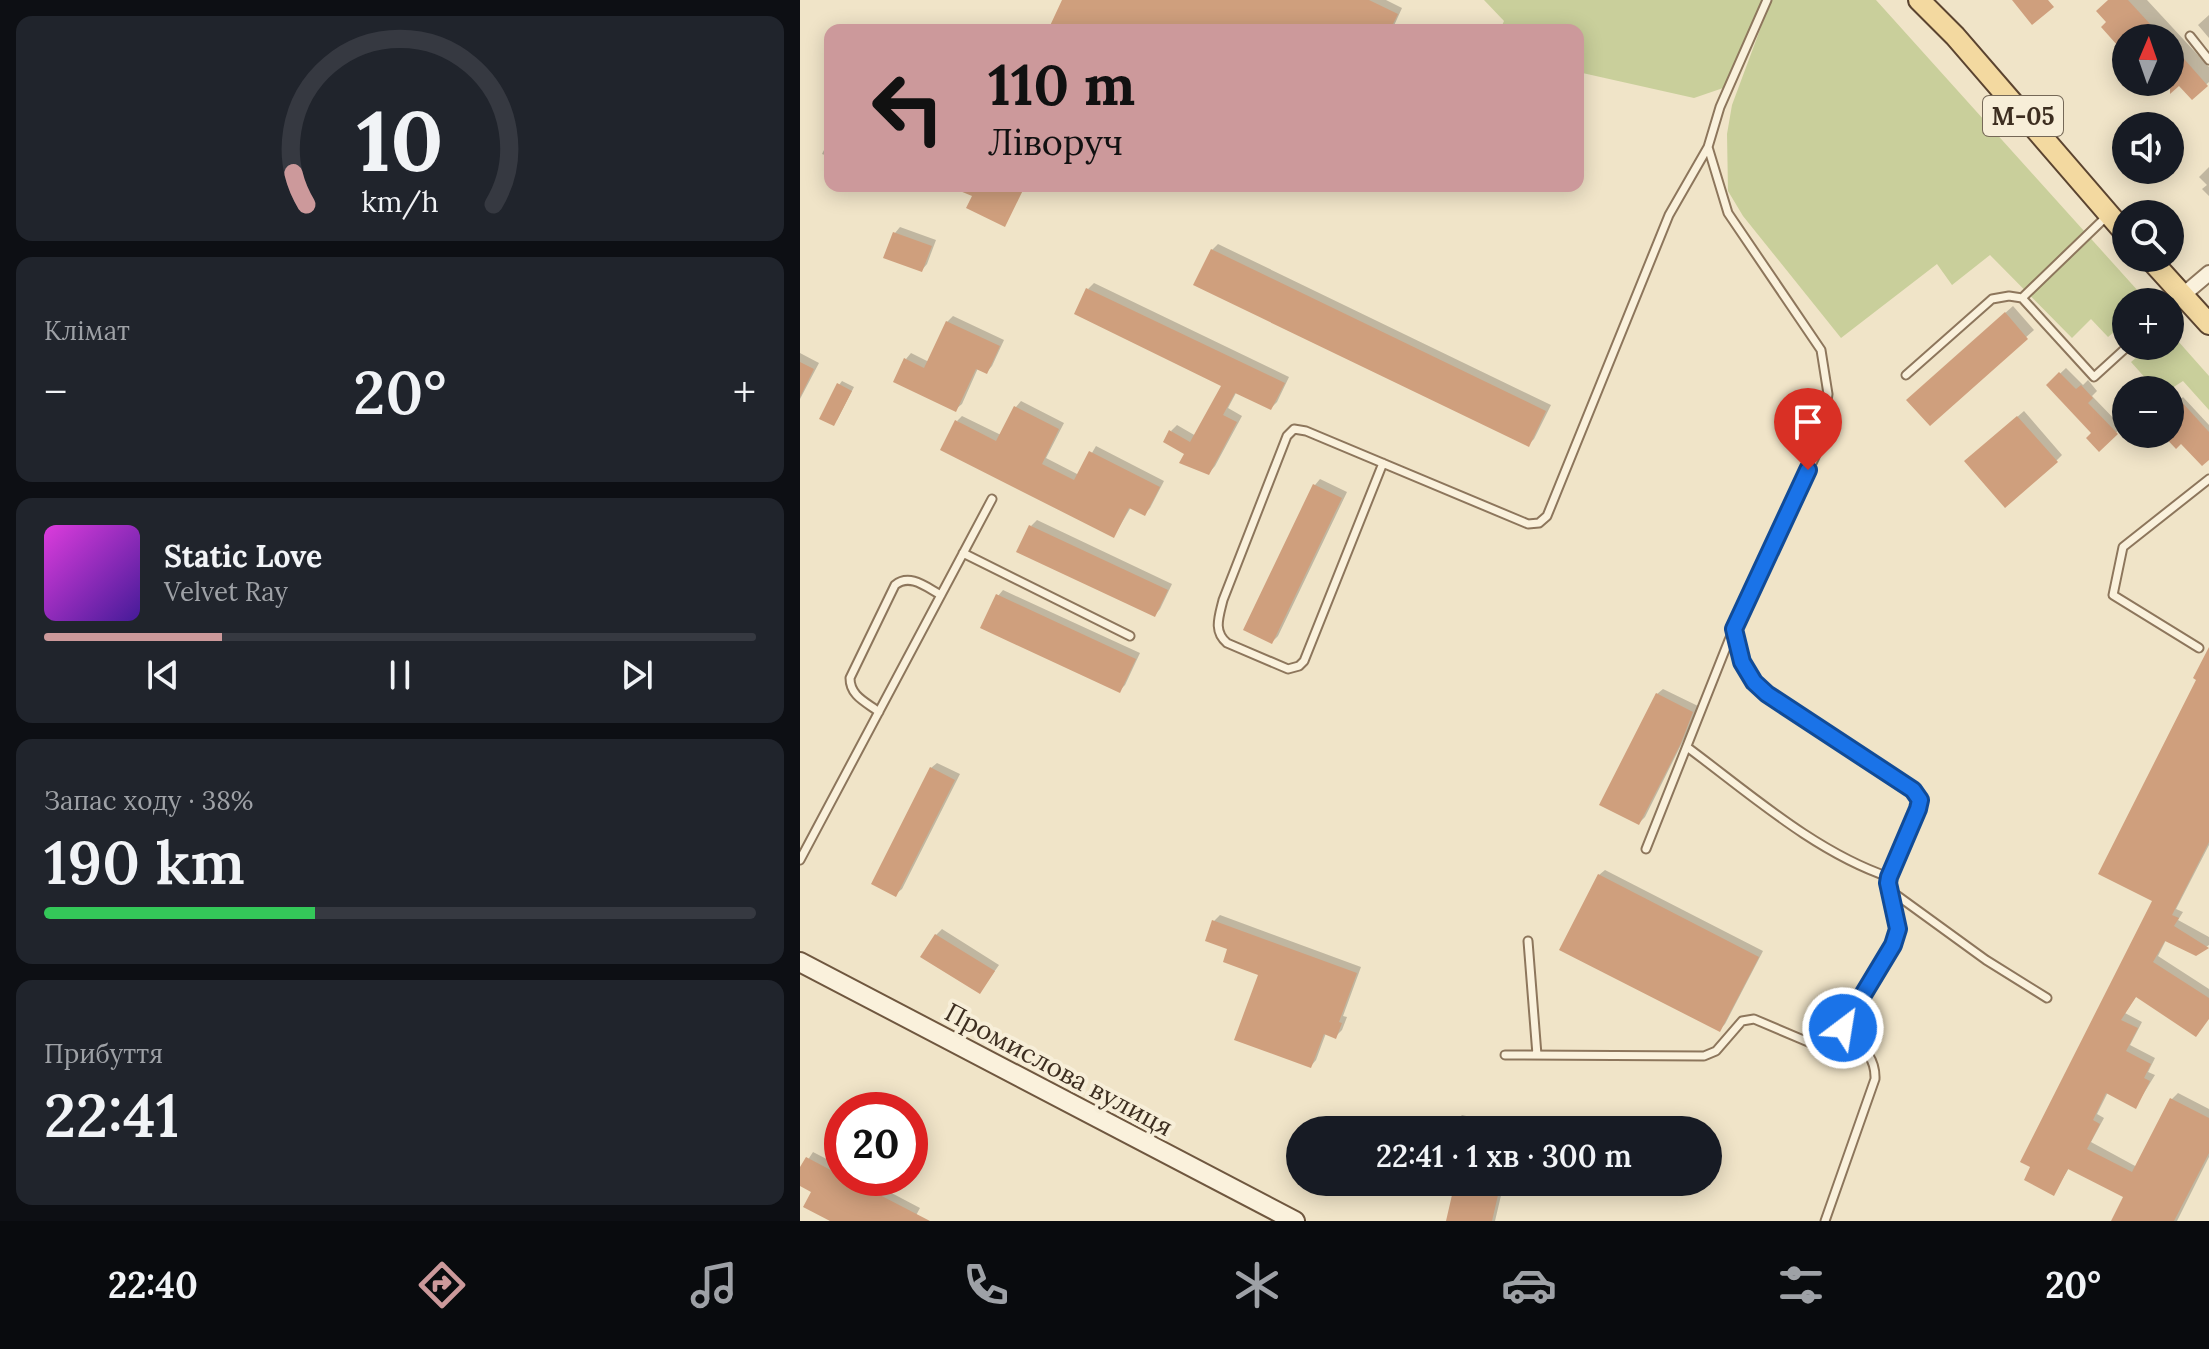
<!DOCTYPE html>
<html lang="uk">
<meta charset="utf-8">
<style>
:root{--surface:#171b24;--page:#20242c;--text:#f1f3f6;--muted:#9ea1a6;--line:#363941;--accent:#cc999b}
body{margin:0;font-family:Lora,serif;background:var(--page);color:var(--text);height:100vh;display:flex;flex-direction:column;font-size:30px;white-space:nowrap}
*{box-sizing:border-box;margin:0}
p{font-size:26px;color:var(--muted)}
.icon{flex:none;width:44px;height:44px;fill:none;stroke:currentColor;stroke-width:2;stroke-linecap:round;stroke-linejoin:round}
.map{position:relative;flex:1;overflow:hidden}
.details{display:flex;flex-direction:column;gap:16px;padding:16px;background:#0d0f14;width:800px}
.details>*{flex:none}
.banner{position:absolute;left:24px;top:24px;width:760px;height:168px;border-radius:16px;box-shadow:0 4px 20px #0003;background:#cc999b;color:#111;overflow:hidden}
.needle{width:52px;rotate:2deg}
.controls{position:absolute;left:1312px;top:24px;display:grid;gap:16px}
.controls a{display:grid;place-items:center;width:72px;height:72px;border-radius:50%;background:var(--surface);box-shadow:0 4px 20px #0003;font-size:40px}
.speed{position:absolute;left:24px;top:1092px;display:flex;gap:16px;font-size:40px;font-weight:700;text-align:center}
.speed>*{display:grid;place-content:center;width:104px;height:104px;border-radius:50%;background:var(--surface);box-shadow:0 4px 20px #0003;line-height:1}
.speed .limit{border:12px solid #d22;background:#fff;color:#111}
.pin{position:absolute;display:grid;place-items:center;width:68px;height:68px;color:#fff;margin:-82px -34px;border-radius:50% 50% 50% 0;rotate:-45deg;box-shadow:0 0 8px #0007}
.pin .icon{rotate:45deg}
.me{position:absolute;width:88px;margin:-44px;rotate:31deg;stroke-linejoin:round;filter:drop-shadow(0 0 6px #0008)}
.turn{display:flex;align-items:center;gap:28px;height:168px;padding:0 32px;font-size:36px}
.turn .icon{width:104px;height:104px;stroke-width:2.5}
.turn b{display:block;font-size:56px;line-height:68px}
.big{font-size:60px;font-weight:600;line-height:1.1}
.details .widget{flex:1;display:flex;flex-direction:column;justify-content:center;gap:12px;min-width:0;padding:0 28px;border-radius:16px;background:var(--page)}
.details .dial{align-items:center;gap:0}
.dial svg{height:208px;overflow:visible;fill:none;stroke:var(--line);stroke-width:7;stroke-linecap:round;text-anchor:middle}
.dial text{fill:var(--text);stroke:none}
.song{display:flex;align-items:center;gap:24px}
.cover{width:96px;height:96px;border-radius:12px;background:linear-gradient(135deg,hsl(300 70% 55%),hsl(260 70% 35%))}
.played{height:8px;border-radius:4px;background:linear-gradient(90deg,var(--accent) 25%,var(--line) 25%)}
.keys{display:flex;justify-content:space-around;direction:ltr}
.heat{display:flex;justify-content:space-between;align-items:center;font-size:44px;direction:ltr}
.charge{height:12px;border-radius:6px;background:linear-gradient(90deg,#34c759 38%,var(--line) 0)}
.trip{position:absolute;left:486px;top:1116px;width:436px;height:80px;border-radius:40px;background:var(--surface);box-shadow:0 4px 20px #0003;font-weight:600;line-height:80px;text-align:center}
.menu{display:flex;height:128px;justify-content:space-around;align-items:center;background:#090b0e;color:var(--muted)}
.menu .icon{width:56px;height:56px}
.menu .on{color:var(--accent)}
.menu b{font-size:36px;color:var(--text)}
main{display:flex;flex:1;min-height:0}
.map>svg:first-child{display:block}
</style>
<main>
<section class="details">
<div class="widget dial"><svg viewBox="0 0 100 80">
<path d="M14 69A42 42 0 1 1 86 69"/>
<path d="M14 69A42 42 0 0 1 9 57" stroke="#cc999b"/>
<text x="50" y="56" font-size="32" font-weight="700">10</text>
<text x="50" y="72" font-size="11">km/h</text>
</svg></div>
<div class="widget"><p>Клімат</p>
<div class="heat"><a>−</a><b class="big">20°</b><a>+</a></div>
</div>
<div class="widget">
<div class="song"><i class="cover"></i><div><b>Static Love</b><p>Velvet Ray</p></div></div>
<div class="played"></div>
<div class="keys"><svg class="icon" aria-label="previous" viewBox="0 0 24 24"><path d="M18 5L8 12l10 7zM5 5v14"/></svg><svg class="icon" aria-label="pause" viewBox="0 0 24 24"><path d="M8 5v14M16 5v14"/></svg><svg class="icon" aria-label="next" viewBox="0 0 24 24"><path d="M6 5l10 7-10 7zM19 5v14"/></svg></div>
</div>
<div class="widget"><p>Запас ходу · 38%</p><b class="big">190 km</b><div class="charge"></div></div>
<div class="widget"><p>Прибуття</p><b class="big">22:41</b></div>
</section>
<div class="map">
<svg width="1409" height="1221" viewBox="0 0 1409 1221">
<rect width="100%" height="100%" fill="#f0e4c8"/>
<!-- green -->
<path fill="#c9cf9b" d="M684 0H964L926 87 894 98 778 72V30H700L704 21Z
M971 0H1076L1348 302H1326V322L1308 337 1291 319 1272 338 1190 255 1152 285 1137 264 1041 338 943 216 928 191 927 134 932 105Z
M1370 332 1409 376V410L1383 381 1369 390H1356L1331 362 1350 346H1370Z"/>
<!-- shadow -->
<path fill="#0003" d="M265 0H586L602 8 592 30H250Z
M1310 0H1347L1409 67V82L1392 97 1379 83 1374 88 1368 82 1370 38H1326V42L1309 22Z
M1409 15V38L1398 25Z
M30 138V157L22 154Z
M1409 167V196L1402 189 1407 185 1399 177Z
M288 186H303L299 191Z
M100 227 136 240 127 264 122 270 95 233Z
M418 244 751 405 734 439 728 445 412 250Z
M294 283 489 377 477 402 471 408 437 391 428 408 442 416 415 466 409 473 387 453 371 431 377 425 396 436 423 385 288 289Z
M1213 306 1234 330 1130 423 1116 393Z
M153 316 204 340 192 366 187 372 178 368 162 404 156 409 106 359 111 353 129 362 147 322Z
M0 353 19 363 0 399Z
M1266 368 1283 385 1288 380 1297 391 1292 396 1322 427 1299 449 1293 433 1248 385Z
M42 381 54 387 37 420 39 385Z
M1383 397 1409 425V457L1364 434H1370V409Z
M221 401 264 423 246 458 279 475 296 446 364 481 350 508 344 514 331 507 314 536 157 421 162 416 201 435 216 407Z
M1224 411 1262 455 1256 461 1173 456Z
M520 479 547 492 478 636 472 642 515 485Z
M237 520 372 584 360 609 355 615 231 526Z
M203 590 340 653 325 685 320 690 198 596Z
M1409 652V845L1376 909 1383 912 1378 920 1409 937V945L1395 954 1366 940 1358 956 1409 989V1018L1337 995 1325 1013 1342 1022 1330 1045 1355 1058 1348 1072 1355 1075 1336 1106 1308 1092 1297 1114 1304 1118 1291 1142 1337 1167 1372 1099 1378 1093 1409 1109V1157L1377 1221H1313L1326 1196 1269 1168 1254 1193 1354 900 1399 679Z
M863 689 898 706 886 735 845 817 839 823 857 694Z
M137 763 160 774 102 889 96 894 131 768Z
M805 870 963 951 925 1024 919 1030 799 875Z
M420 915 561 967 543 1016 547 1017 542 1030 536 1036 526 1033 516 1060 511 1066 460 974 430 948 414 921Z
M142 929 199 965 180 992 136 935Z
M662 1115 717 1128V1130H654L656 1121Z
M13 1152 42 1167V1178H63L120 1208 113 1221H34L13 1191 0 1184V1172Z
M645 1182H724L717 1191 703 1187 695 1221H648L656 1185Z"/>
<!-- building -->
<path fill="#cf9f7d" d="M262 0H569L598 14 590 30H248Z
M1212 0H1248L1254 7 1232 25Z
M1308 0H1328L1363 38H1326V55L1301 27 1306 22 1296 11Z
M1370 43 1408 86 1392 100 1379 86 1370 94Z
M148 186H225L205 227 166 208 172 196Z
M93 232 132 246 122 272 83 258Z
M411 249 746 411 729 447 393 285Z
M286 288 485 383 471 410 435 393 423 415 437 422 409 475 379 463 384 454 363 442 369 430 390 442 421 386 274 314Z
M1205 312 1228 339 1130 426 1106 400Z
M146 321 200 346 187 374 176 369 156 412 93 382 104 358 124 368Z
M0 362 14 369 0 397Z
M1259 372 1276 389 1281 385 1293 398 1288 403 1318 434 1299 452 1286 438 1291 433 1246 385Z
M37 383 52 391 34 426 19 419Z
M1379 399 1409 432V460L1402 466 1381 444 1376 449 1362 434H1370V407Z
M214 406 259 429 242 464 274 480 289 451 360 487 345 516 329 508 314 538 140 450 155 420 196 441Z
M1217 416 1258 462 1205 508 1164 461Z
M513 484 542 498 472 644 443 630Z
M229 525 368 590 355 617 216 552Z
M196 594 336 659 320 693 180 628Z
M1409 647V842L1372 915 1379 918 1374 926 1409 948 1396 956 1365 941 1353 962 1409 998V1019L1396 1037 1336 997 1321 1020 1338 1028 1326 1051 1351 1064 1344 1078 1350 1081 1336 1109 1306 1093 1293 1120 1300 1124 1287 1149 1332 1172 1370 1098 1409 1118V1153L1374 1221H1311L1323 1197 1268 1169 1254 1196 1224 1180 1230 1167 1220 1162 1352 901 1298 874 1396 680 1393 678Z
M856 693 893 712 881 743 839 825 799 805Z
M130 767 155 780 96 897 71 884Z
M798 874 959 957 920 1032 759 950Z
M412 920 557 973 539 1022 542 1023 536 1039 524 1034 511 1068 434 1040 458 975 423 962 427 949 405 941Z
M135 934 195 971 180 994 120 957Z
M6 1157 42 1176V1178H47L130 1221H30L3 1207 11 1192 0 1186V1167Z
M655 1182H701L692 1221H646Z"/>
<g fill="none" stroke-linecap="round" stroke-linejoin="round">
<defs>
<path id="lane" d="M1390 36 1409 60
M1222 298 1307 216
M1370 307 1382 296
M1106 375 1192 299 1209 296 1222 298 1294 377 1328 346
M583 463 504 661 499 666 488 669 427 643C413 631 419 617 423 600L487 436 494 429 506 431 728 524 739 523 747 516 869 215 908 147
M163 553 330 636
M1399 648 1313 595 1323 547 1409 479
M79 712C66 702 50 696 50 678L95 585C110 573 126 587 141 595
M887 747C949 793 1015 852 1089 877
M846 849 929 640 1021 444 1028 394 1021 350 928 213 908 147 920 107 967 0
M0 860 192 499
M1091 891 1186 960 1247 998
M728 941 737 1055
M705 1055 904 1056 916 1051 942 1021 954 1019 1020 1047H1028L1035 1043 1093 945C1101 918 1090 909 1088 884 1086 865 1110 827 1118 809L1120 800 1113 790 967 694C946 675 941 656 934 629
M1025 1221 1075 1079C1076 1055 1059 1044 1043 1028"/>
<path id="street" d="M1383 295 1409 273"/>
<path id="secondary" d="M0 962 495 1221"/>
<path id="primary" d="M1119 0 1155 36 1326 234
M1349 258 1409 324"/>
</defs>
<!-- lane casing -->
<use href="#lane" stroke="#8d765c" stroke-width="11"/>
<!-- street casing -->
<use href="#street" stroke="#8d765c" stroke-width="18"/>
<!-- secondary casing -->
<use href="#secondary" stroke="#6f573f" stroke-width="22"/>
<!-- primary casing -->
<use href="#primary" stroke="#5b4430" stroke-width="24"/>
<!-- lane -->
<use href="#lane" stroke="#faf1dc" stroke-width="7"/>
<!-- street -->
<use href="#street" stroke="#faf1dc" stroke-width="14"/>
<!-- secondary -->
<use href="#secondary" stroke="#faf1dc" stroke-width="18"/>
<!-- primary -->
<use href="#primary" stroke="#f3d9a0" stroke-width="20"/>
</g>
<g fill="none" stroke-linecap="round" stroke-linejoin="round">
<defs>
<path id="route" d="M1008 470 934 629 942 662 954 682 967 694 1113 790 1120 800 1118 809 1089 877 1088 883 1098 929 1093 945 1043 1028"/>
</defs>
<!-- route casing -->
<use href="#route" stroke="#114b97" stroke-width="20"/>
<!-- route -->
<use href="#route" stroke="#1a73e8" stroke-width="14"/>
</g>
<g text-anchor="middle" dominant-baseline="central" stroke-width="8" stroke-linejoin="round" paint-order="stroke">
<!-- shield labels -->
<rect fill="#f7eed8" stroke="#756857" stroke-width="2" x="1183" y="96" width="80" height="40" rx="6"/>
<g font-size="24" font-weight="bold" fill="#3d2e20">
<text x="1223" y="116">М-05</text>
</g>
<!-- street labels -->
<g font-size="26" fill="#3d2e20" stroke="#f7eed8">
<text transform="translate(259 1069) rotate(28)">Промислова вулиця</text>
</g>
</g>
</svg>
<div class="controls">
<a><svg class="needle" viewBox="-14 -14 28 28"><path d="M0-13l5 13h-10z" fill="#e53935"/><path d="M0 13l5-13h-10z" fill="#9ea1a6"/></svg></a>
<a><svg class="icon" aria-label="sound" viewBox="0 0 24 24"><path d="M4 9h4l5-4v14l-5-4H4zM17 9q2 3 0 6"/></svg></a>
<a><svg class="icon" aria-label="search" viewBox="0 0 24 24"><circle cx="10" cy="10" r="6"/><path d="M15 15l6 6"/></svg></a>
<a>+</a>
<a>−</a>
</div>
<div class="speed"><div class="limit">20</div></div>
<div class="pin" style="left:1008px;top:470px;background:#d93025"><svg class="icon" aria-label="arrive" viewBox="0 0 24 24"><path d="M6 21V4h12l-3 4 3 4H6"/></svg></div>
<svg class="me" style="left:1043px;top:1028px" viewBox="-20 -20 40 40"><circle r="17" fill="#1a73e8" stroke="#fff" stroke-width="3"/><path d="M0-11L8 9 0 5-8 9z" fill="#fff"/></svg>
<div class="trip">22:41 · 1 хв · 300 m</div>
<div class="banner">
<div class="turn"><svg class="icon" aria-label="left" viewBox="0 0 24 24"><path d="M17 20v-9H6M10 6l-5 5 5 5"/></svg><div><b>110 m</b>Ліворуч</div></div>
</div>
</div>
</main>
<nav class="menu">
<b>22:40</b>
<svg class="icon on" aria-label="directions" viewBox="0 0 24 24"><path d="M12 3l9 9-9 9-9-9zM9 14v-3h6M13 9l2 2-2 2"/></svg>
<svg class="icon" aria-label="music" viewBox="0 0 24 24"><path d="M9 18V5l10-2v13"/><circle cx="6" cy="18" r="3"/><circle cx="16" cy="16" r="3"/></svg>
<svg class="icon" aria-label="phone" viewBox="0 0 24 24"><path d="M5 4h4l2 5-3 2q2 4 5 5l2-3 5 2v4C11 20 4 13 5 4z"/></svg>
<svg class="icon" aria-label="climate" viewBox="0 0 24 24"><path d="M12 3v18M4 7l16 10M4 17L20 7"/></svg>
<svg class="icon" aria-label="car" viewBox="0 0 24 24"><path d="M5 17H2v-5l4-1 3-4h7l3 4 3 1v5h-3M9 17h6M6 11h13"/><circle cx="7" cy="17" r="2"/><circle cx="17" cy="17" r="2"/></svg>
<svg class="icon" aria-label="filters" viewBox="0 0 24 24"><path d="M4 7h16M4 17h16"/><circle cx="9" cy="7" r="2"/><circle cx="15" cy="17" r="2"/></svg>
<b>20°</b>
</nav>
